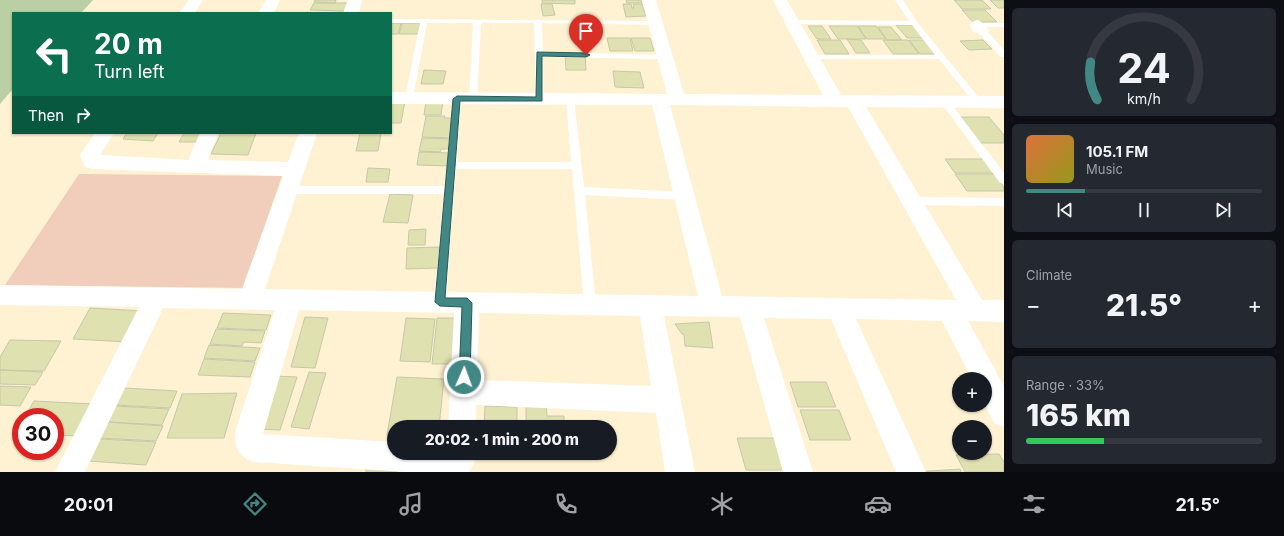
<!DOCTYPE html>
<meta charset="utf-8">
<style>
:root{--surface:#171b24;--page:#242831;--text:#f1f3f6;--muted:#9ea1a6;--line:#363941;--accent:#418884}
body{margin:0;font-family:Inter,sans-serif;background:var(--page);color:var(--text);height:100vh;display:flex;flex-direction:column;font-size:15px;white-space:nowrap}
*{box-sizing:border-box;margin:0}
p{font-size:13px;color:var(--muted)}
.icon{flex:none;width:22px;height:22px;fill:none;stroke:currentColor;stroke-width:2;stroke-linecap:round;stroke-linejoin:round}
.map{position:relative;flex:1;overflow:hidden}
.panel{display:flex;flex-direction:column;gap:8px;padding:8px;background:#0d0f14;width:280px}
.panel>*{flex:none}
.guide{position:absolute;left:12px;top:12px;width:380px;height:122px;border-radius:0px;box-shadow:0 1px 3px #0004;background:#0b6e4f;color:#fff;overflow:hidden}
.fabs{position:absolute;left:952px;top:372px;display:grid;gap:8px}
.fabs a{display:grid;place-items:center;width:40px;height:40px;border-radius:50%;background:var(--surface);box-shadow:0 1px 3px #0004;font-size:20px}
.speed{position:absolute;left:12px;top:408px;display:flex;gap:8px;font-size:20px;font-weight:700;text-align:center}
.speed>*{display:grid;place-content:center;width:52px;height:52px;border-radius:50%;background:var(--surface);box-shadow:0 1px 3px #0004;line-height:1}
.speed .limit{border:6px solid #d22;background:#fff;color:#111}
.pin{position:absolute;display:grid;place-items:center;width:34px;height:34px;color:#fff;margin:-41px -17px;border-radius:50% 50% 50% 0;rotate:-45deg;box-shadow:0 0 4px #0007}
.pin .icon{rotate:45deg}
.me{position:absolute;width:44px;margin:-22px;rotate:2deg;stroke-linejoin:round;filter:drop-shadow(0 0 3px #0008)}
.turn{display:flex;align-items:center;gap:14px;height:84px;padding:0 16px;font-size:18px}
.turn .icon{width:52px;height:52px;stroke-width:2.5}
.turn b{display:block;font-size:28px;line-height:34px}
.then{display:flex;align-items:center;height:38px;padding:0 16px;background:#0003;gap:8px;font-size:15px}
.big{font-size:30px;font-weight:800;line-height:1.1}
.panel .card{flex:1;display:flex;flex-direction:column;justify-content:center;gap:6px;min-width:0;padding:0 14px;border-radius:6px;background:var(--page)}
.panel .dial{align-items:center;gap:0}
.dial svg{height:104px;overflow:visible;fill:none;stroke:var(--line);stroke-width:7;stroke-linecap:round;text-anchor:middle}
.dial text{fill:var(--text);stroke:none}
.song{display:flex;align-items:center;gap:12px}
.cover{width:48px;height:48px;border-radius:6px;background:linear-gradient(135deg,hsl(20 70% 55%),hsl(60 70% 35%))}
.played{height:4px;border-radius:2px;background:linear-gradient(90deg,var(--accent) 25%,var(--line) 25%)}
.keys{display:flex;justify-content:space-around;direction:ltr}
.heat{display:flex;justify-content:space-between;align-items:center;font-size:22px;direction:ltr}
.charge{height:6px;border-radius:3px;background:linear-gradient(90deg,#34c759 33%,var(--line) 0)}
.trip{position:absolute;left:387px;top:420px;width:230px;height:40px;border-radius:20px;background:var(--surface);box-shadow:0 1px 3px #0004;font-weight:800;line-height:40px;text-align:center}
.menu{display:flex;height:64px;justify-content:space-around;align-items:center;background:#090b0e;color:var(--muted)}
.menu .icon{width:28px;height:28px}
.menu .on{color:var(--accent)}
.menu b{font-size:18px;color:var(--text)}
main{display:flex;flex:1;min-height:0}
.map>svg:first-child{display:block}
</style>
<main>
<div class="map">
<svg width="1004" height="472" viewBox="0 0 1004 472">
<rect width="100%" height="100%" fill="#fef2d3"/>
<!-- green -->
<path fill="#f1cebc" d="M79 174 282 176 243 288 5 285Z"/>
<!-- water -->
<path fill="#bad0a4" d="M0 0H93L81 13H13V89L0 104Z"/>
<!-- building -->
<path fill="#dfe1b0" stroke="#c6c8a9" d="M315 0H336L335 3 314 2Z
M542 0H575V4L542 3Z
M626 0H641L642 3H627Z
M954 0H982L991 9H962Z
M990 0H1004V8H998Z
M314 3H348L345 11 310 10Z
M541 4H552L555 15 543 16Z
M623 4H631L632 8H634L633 4H642L646 16 626 17Z
M962 10H985L997 22H973Z
M391 23H401L398 34H391Z
M402 23H422L420 34H399Z
M896 25H913L924 38H907Z
M808 26H822L831 39H817Z
M829 26H857L866 39H838Z
M858 26H876L886 39H867Z
M878 27H891L902 40H887Z
M607 38H630L633 51H610Z
M631 38H650L654 51H635Z
M847 39 861 40 870 53H856Z
M817 40H840L849 54H825Z
M883 40H908L919 54H893Z
M909 40H926L938 54H920Z
M983 40 992 49 969 50 960 41Z
M565 55H585L586 70H566Z
M424 70 446 71 443 84H421Z
M613 71 640 72 644 88 615 87Z
M391 101H405L401 123H391Z
M426 101H443L441 115H424Z
M426 116H445L444 118H455L453 138 422 137Z
M960 117H989L1004 135V143H979Z
M127 133H158L153 141 123 139Z
M184 133H207L202 142H179Z
M221 133H256L248 155 211 154Z
M360 133H381L378 151H356Z
M422 138 453 139 452 149H441L440 152 419 151Z
M419 152 451 153 449 166 417 165Z
M945 159H988L999 173H955Z
M368 168 390 169 388 182H366Z
M955 174H994L1004 187V191H967Z
M390 194 413 195 408 223 383 222Z
M426 229 425 245H408L409 230Z
M439 247 438 268 406 269 407 248Z
M90 308 144 311 128 342 73 339Z
M223 313 271 315 266 330 217 328Z
M305 317 328 318 315 368 291 367Z
M406 318 435 319 430 362 400 361Z
M437 318H456L453 364H432Z
M709 322 713 348 685 346 684 334H682L675 324Z
M216 329 265 331 261 343 244 342 242 346 210 344Z
M10 340 61 341 44 371 0 370V357Z
M209 345 260 348 255 361 204 358Z
M204 359 255 362 250 377 198 375Z
M0 370 43 372 35 385 0 384Z
M309 372 326 373 309 429 291 427Z
M273 376 297 377 280 430 256 429Z
M397 377 444 379 439 427H394V435H387Z
M790 382H826L836 407H798Z
M0 386 31 387 20 406 0 405Z
M124 388 177 391 170 408 116 405Z
M237 393 224 438H167L182 394Z
M34 401 94 404 78 436 55 435V417H25Z
M526 402H546L547 416H564V425L526 427Z
M115 406 169 409 162 425 107 422Z
M485 406 517 407V427H484Z
M800 410H839L851 440H810Z
M108 422 163 426 156 441 100 438Z
M737 438H779L790 470H746Z
M100 439 156 442 146 465 88 461Z
M999 454 1004 462V472H965L956 455Z
M366 466H398L397 472H366Z
M960 469 961 472H913Z"/>
<g fill="none" stroke-linecap="round" stroke-linejoin="round">
<!-- lane -->
<path fill="#fff" fill-rule="evenodd" d="M895 0H903L917 22 981 100V104H975L939 59H811L807 57 811 55H935L912 25 792 24 788 22 792 20 909 21Z
M391 19 655 21 659 23 658 25 542 23 543 52 665 55 669 57 665 59 543 57 544 99 540 102 536 99 534 23H481L477 99 473 102 469 99 473 23H427L413 98 409 101 405 98 420 23H391Z
M974 23H1004V27H974Z
M978 28H984L1004 50V57H1001L978 32Z
M457 96 461 99 457 162H571L566 99 570 96 574 99 584 187 685 192 690 196 685 200 585 195 596 304 594 308 590 309 586 308 584 304 572 169H456L446 302 444 306 440 307 436 306 434 302 444 194H288L283 190 288 186H445L453 99Z
M945 99 948 100 1004 173V184L1000 183 942 104V100Z
M912 197 1004 198V206L912 205 907 201Z"/>
<!-- street -->
<path fill="#fff" fill-rule="evenodd" d="M189 0H203L195 13H179Z
M266 0H280L274 13H258Z
M348 0H362L359 13H343Z
M642 0H656L684 94 823 95 773 0H787L841 95 1004 96V108L866 107 982 300H1004V322L968 321 1004 386V427L994 423 985 404V379H972L942 321 856 319 926 472H896L831 319 764 318 813 472H783L740 317 664 316 695 472H665L656 413 476 405V427H448L454 313 299 310 263 434 394 442V453H472L475 461 469 472H406L253 462C238 456 235 448 235 432L275 310 163 308 85 472H55L139 307 0 305V285L242 289 283 176 92 169 85 167 80 155 95 133H114L100 155 188 160 200 133H218L208 160 288 162 299 133H317L265 289 698 296 652 105 391 104V92L667 94ZM670 105 848 107 956 300 722 296ZM479 313 640 316 651 386 477 380Z
M977 20C983 22 985 25 989 30L987 33H975L969 25 972 22Z"/>
</g>
<!-- route -->
<path fill="#418884" stroke="#2a5856" d="M537 52 586 53 590 55 586 57 542 56V101H460L445 298H467L472 303 470 377 468 381 464 382 460 381 459 377 462 307 440 306 435 302 453 99 457 96 536 97Z"/>
</svg>
<div class="fabs">
<a>+</a>
<a>−</a>
</div>
<div class="speed"><div class="limit">30</div></div>
<div class="pin" style="left:586px;top:55px;background:#d93025"><svg class="icon" aria-label="arrive" viewBox="0 0 24 24"><path d="M6 21V4h12l-3 4 3 4H6"/></svg></div>
<svg class="me" style="left:464px;top:377px" viewBox="-20 -20 40 40"><circle r="17" fill="#418884" stroke="#fff" stroke-width="3"/><path d="M0-11L8 9 0 5-8 9z" fill="#fff"/></svg>
<div class="trip">20:02 · 1 min · 200 m</div>
<div class="guide">
<div class="turn"><svg class="icon" aria-label="left" viewBox="0 0 24 24"><path d="M17 20v-9H6M10 6l-5 5 5 5"/></svg><div><b>20 m</b>Turn left</div></div>
<div class="then">Then<svg class="icon" aria-label="right" viewBox="0 0 24 24"><path d="M7 20v-9h11M14 6l5 5-5 5"/></svg></div>
</div>
</div>
<section class="panel">
<div class="card dial"><svg viewBox="0 0 100 80">
<path d="M14 69A42 42 0 1 1 86 69"/>
<path d="M14 69A42 42 0 0 1 9 40" stroke="#418884"/>
<text x="50" y="56" font-size="32" font-weight="700">24</text>
<text x="50" y="72" font-size="11">km/h</text>
</svg></div>
<div class="card">
<div class="song"><i class="cover"></i><div><b>105.1 FM</b><p>Music</p></div></div>
<div class="played"></div>
<div class="keys"><svg class="icon" aria-label="previous" viewBox="0 0 24 24"><path d="M18 5L8 12l10 7zM5 5v14"/></svg><svg class="icon" aria-label="pause" viewBox="0 0 24 24"><path d="M8 5v14M16 5v14"/></svg><svg class="icon" aria-label="next" viewBox="0 0 24 24"><path d="M6 5l10 7-10 7zM19 5v14"/></svg></div>
</div>
<div class="card"><p>Climate</p>
<div class="heat"><a>−</a><b class="big">21.5°</b><a>+</a></div>
</div>
<div class="card"><p>Range · 33%</p><b class="big">165 km</b><div class="charge"></div></div>
</section>
</main>
<nav class="menu">
<b>20:01</b>
<svg class="icon on" aria-label="directions" viewBox="0 0 24 24"><path d="M12 3l9 9-9 9-9-9zM9 14v-3h6M13 9l2 2-2 2"/></svg>
<svg class="icon" aria-label="music" viewBox="0 0 24 24"><path d="M9 18V5l10-2v13"/><circle cx="6" cy="18" r="3"/><circle cx="16" cy="16" r="3"/></svg>
<svg class="icon" aria-label="phone" viewBox="0 0 24 24"><path d="M5 4h4l2 5-3 2q2 4 5 5l2-3 5 2v4C11 20 4 13 5 4z"/></svg>
<svg class="icon" aria-label="climate" viewBox="0 0 24 24"><path d="M12 3v18M4 7l16 10M4 17L20 7"/></svg>
<svg class="icon" aria-label="car" viewBox="0 0 24 24"><path d="M5 17H2v-5l4-1 3-4h7l3 4 3 1v5h-3M9 17h6M6 11h13"/><circle cx="7" cy="17" r="2"/><circle cx="17" cy="17" r="2"/></svg>
<svg class="icon" aria-label="filters" viewBox="0 0 24 24"><path d="M4 7h16M4 17h16"/><circle cx="9" cy="7" r="2"/><circle cx="15" cy="17" r="2"/></svg>
<b>21.5°</b>
</nav>
